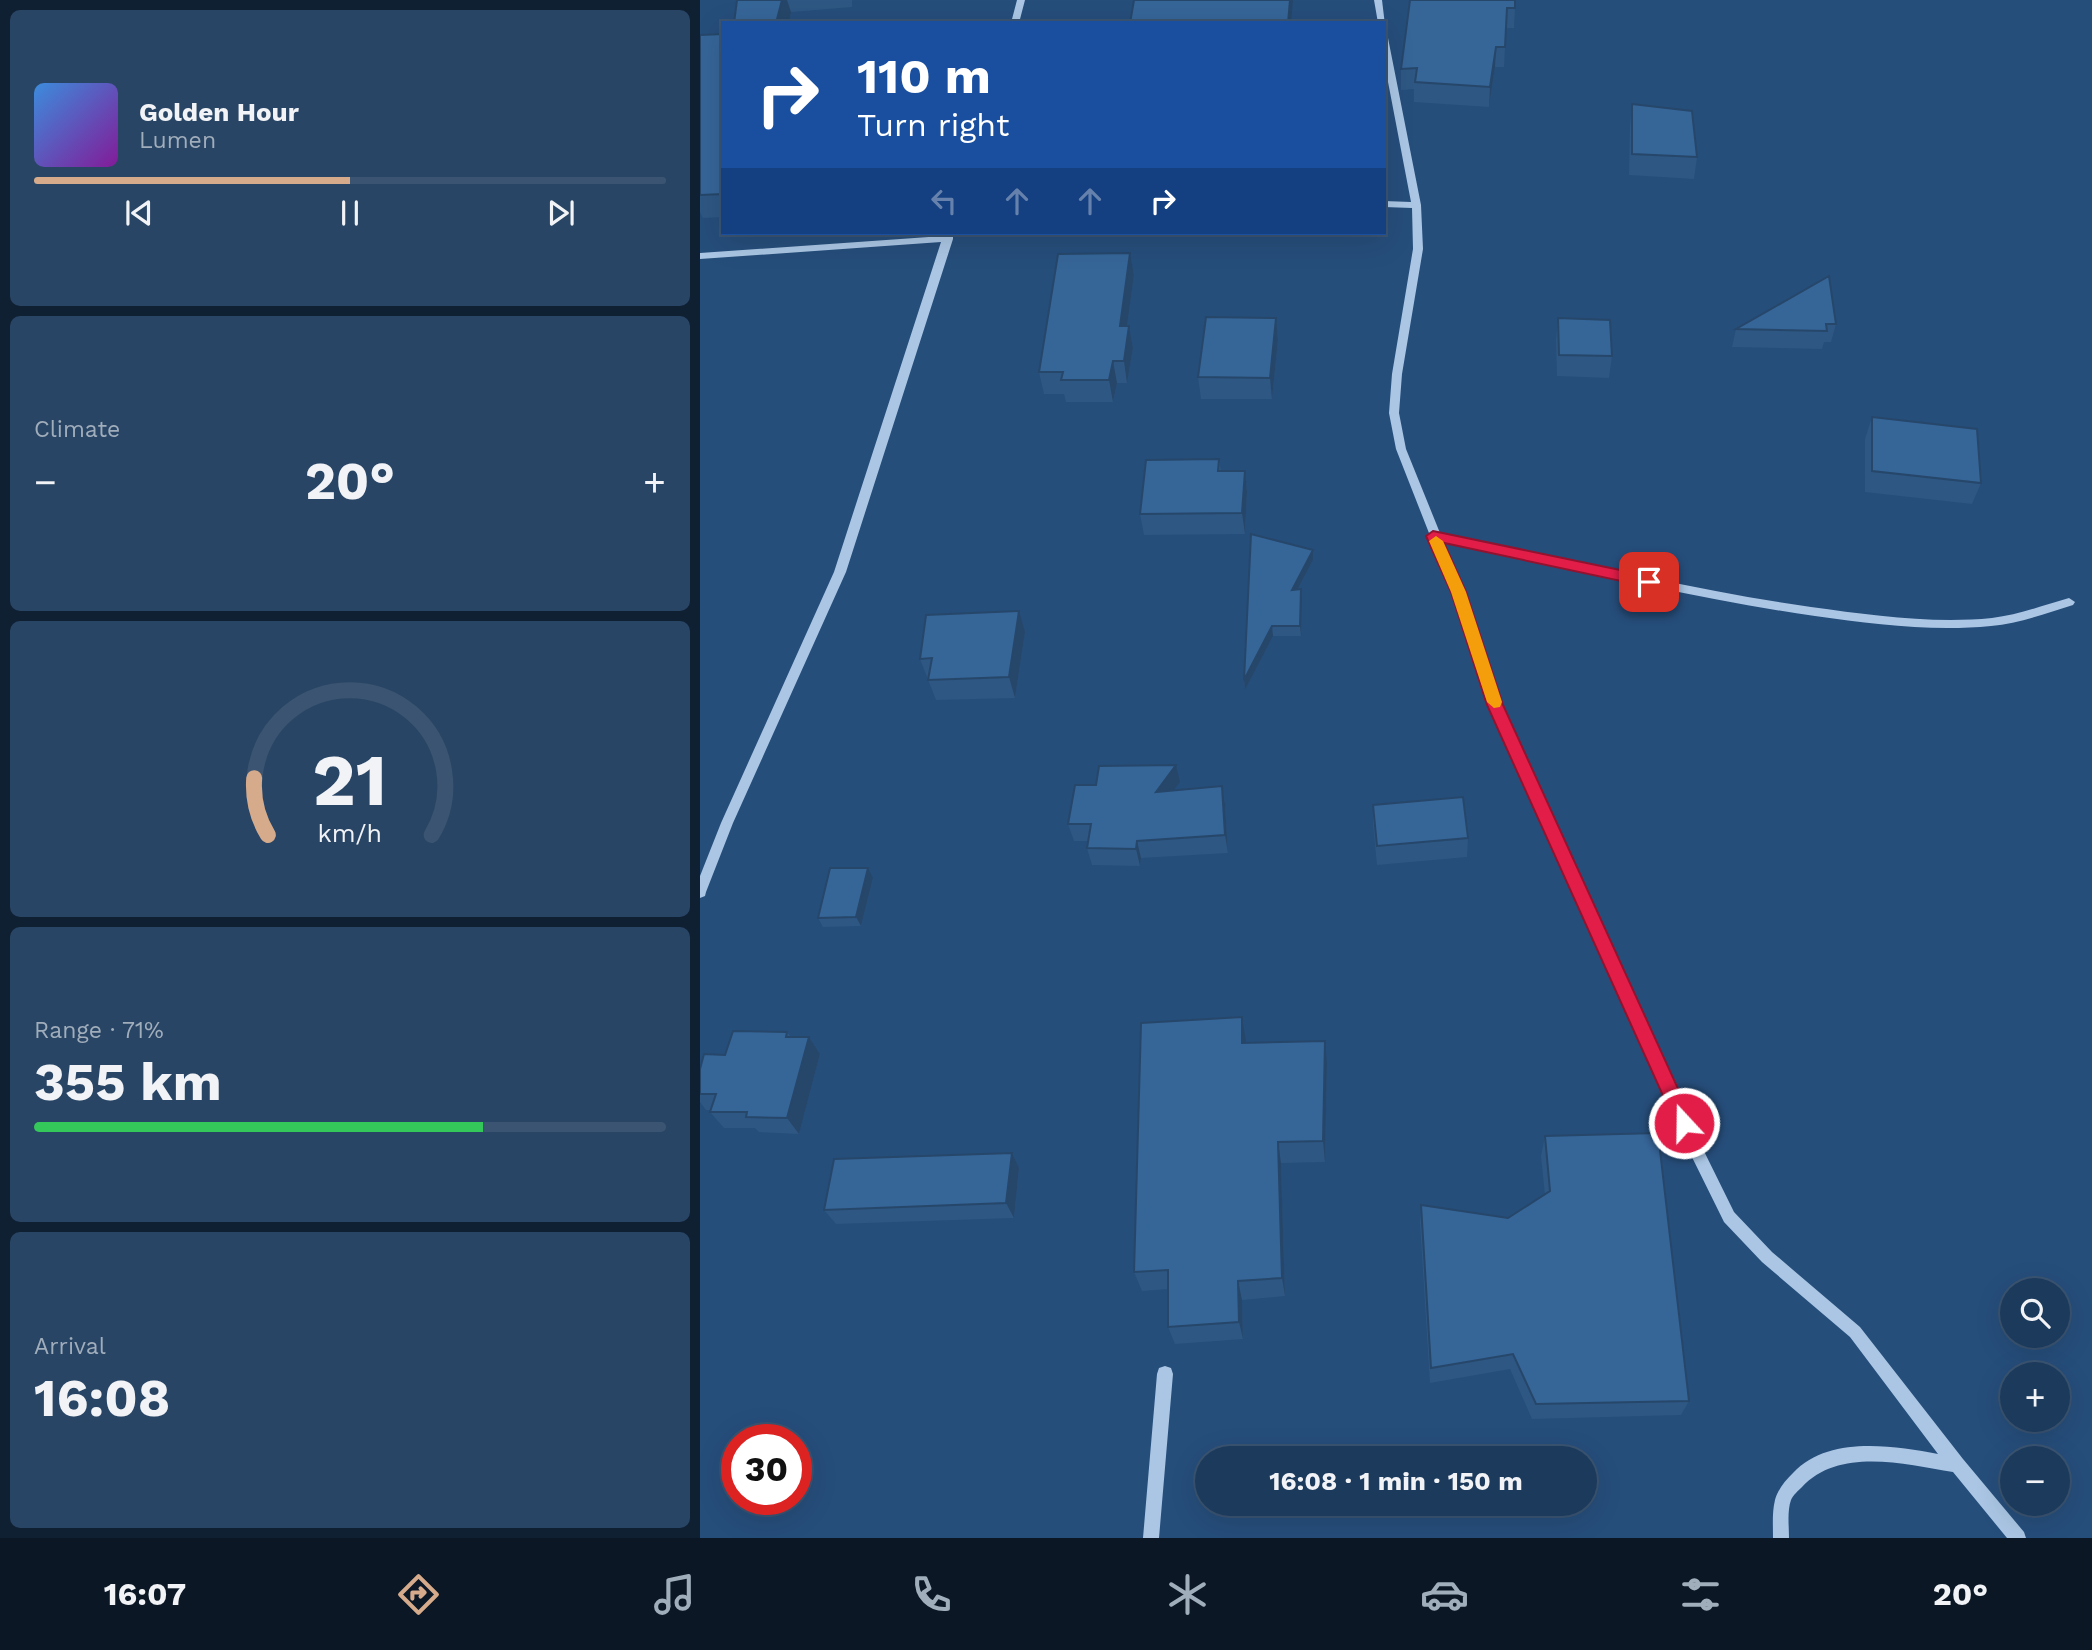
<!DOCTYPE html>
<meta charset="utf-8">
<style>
:root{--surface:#1c3a5c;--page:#294565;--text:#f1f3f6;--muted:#a0adbb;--line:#3a5472;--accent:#d6ab8b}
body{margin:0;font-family:"Work Sans",sans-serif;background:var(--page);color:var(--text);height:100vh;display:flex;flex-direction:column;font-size:26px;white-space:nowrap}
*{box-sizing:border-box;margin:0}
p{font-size:23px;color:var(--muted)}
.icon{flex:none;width:38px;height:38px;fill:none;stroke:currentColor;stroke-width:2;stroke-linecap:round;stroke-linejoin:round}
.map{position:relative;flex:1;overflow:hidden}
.sheet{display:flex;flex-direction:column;gap:10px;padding:10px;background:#0f2033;width:700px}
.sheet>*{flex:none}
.banner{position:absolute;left:21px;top:21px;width:665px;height:214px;border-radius:0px;box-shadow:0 7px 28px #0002,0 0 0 2px var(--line);background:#1a4fa0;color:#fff;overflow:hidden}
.fabs{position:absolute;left:1300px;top:1278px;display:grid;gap:14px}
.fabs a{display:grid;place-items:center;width:70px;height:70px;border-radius:50%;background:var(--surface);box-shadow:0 7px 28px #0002,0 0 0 2px var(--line);font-size:35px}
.speed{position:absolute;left:21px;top:1424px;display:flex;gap:14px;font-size:35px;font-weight:700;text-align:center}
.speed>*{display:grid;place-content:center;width:91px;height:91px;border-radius:50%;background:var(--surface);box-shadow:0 7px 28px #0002,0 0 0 2px var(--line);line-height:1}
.speed .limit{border:10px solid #d22;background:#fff;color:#111}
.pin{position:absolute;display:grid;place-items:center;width:60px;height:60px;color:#fff;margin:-30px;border-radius:14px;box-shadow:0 4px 10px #0006}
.me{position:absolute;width:77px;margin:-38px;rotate:339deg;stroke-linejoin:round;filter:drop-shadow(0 0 5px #0008)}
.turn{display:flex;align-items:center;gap:24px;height:147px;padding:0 21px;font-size:32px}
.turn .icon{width:91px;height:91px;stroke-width:2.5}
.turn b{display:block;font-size:49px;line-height:60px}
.lanes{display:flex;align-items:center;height:66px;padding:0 21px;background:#0003;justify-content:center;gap:35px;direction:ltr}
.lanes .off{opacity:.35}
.big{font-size:52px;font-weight:700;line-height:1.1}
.sheet .tile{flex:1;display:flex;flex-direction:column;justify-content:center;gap:10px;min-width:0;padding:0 24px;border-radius:10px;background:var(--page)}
.sheet .dial{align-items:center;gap:0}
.dial svg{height:182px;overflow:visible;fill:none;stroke:var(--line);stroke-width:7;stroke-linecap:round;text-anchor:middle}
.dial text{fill:var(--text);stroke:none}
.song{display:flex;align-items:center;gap:21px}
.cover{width:84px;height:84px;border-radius:10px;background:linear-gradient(135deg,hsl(210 70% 55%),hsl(290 70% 35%))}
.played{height:7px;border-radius:4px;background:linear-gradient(90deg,var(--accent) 50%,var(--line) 50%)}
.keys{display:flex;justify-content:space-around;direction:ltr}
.heat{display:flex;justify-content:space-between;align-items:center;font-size:38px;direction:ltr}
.charge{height:10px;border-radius:5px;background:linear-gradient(90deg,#34c759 71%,var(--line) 0)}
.trip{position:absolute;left:495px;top:1446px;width:402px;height:70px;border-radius:35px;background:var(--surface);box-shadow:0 7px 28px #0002,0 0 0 2px var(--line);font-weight:700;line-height:70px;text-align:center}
.tabs{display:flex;height:112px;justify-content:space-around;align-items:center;background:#0b1725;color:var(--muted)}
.tabs .icon{width:49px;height:49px}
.tabs .active{color:var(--accent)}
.tabs b{font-size:32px;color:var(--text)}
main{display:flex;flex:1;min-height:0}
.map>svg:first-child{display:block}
</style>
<main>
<section class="sheet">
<div class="tile">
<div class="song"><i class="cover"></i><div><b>Golden Hour</b><p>Lumen</p></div></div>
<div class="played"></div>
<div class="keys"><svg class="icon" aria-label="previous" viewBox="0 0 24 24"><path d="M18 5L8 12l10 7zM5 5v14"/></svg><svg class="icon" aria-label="pause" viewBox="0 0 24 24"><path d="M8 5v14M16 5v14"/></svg><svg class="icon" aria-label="next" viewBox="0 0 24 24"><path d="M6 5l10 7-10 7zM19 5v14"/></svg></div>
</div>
<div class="tile"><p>Climate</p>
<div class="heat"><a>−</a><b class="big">20°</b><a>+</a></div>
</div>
<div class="tile dial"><svg viewBox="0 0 100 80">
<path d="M14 69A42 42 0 1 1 86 69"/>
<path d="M14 69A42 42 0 0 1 8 44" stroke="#d6ab8b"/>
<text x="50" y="56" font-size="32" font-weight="700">21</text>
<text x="50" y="72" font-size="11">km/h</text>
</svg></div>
<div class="tile"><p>Range · 71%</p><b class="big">355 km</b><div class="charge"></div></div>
<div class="tile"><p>Arrival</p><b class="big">16:08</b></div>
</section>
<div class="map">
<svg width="1392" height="1538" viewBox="0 0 1392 1538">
<rect width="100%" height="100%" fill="#264e7b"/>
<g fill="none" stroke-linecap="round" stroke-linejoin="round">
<!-- minor -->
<path fill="#aac6e4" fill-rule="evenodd" d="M317 0H325L319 23H311Z
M674 0H682L685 25 684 23H678Z
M684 36 688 38 721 205 723 249 702 374 699 413 706 449 740 533C864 558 986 589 1111 607 1170 615 1232 624 1292 618 1318 615 1344 605 1369 598L1375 602 1373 605C1346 613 1319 624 1291 626 1232 632 1173 624 1115 616 990 598 867 567 744 542L764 592 801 705 858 836 976 1083 997 1137 1034 1212 1072 1252 1160 1327 1263 1459 1324 1532 1326 1538H1307L1253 1472C1205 1464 1139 1447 1102 1487 1098 1491 1093 1495 1091 1500 1087 1511 1089 1526 1089 1538H1073C1073 1525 1072 1512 1075 1500 1078 1489 1085 1481 1093 1473 1129 1435 1193 1446 1238 1454L1150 1337 1062 1262 1024 1222 986 1145 964 1089 846 836 789 705 752 592 732 540 728 536 729 533 696 449 689 413 692 374 713 249 712 208 684 207V201L711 202 684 61Z
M245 233H253V239L146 572 33 823 6 892 5 896 0 898V876L21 823 134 572 241 242 0 259V253L243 236Z
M465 1366 471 1368 473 1374 459 1538H443L457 1374 459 1368Z"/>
</g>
<!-- wall -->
<path fill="#2e5783" d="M37 0H152V7L91 12 89 23H34Z
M710 0 815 8 814 28H806L804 67H795L789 107 714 102V89L701 90V69Z
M23 34V217L3 218 0 212V35Z
M932 104 997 157 994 179 929 175 930 126Z
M430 253 434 275 427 326H429L433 348 427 383H417L413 402H366L364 394H344L339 372Z
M1129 276 1136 324 1131 342H1124L1122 349 1032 347 1036 329Z
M576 318 578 340 572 399H501L498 377Z
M858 318 912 356 909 378 857 376 856 340Z
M1172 417 1281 483 1272 504 1165 492V439Z
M519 459 521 471H545L547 492 545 534 444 535 440 514Z
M613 550V560L598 589H601L602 600 601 636H573L545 690 544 680Z
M325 632 315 698 236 700 220 659Z
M480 782 474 790 522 786 525 804 528 853 441 858 440 866 392 865 387 848 388 841H374L368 824 396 785Z
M673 805 768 838 767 857 677 865 673 824Z
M173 878 161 926 123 927 118 918Z
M87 1032 91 1037H109L120 1054 99 1134 59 1132 55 1128H24L10 1112 11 1110H6L0 1102V1069L25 1055Z
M546 1043 627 1064 625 1162 581 1163 585 1296 542 1300 543 1339 475 1344 468 1327V1289L442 1291 434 1272Z
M845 1136 989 1401 981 1415 832 1419 810 1369 730 1383 720 1223 721 1205 808 1218 845 1195 841 1156Z
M312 1153 319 1168 314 1218 136 1224 124 1210Z"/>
<!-- shaded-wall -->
<path fill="#26476a" d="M82 0H87L91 12 89 23H76Z
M590 0H593L591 23H588Z
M796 47 795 67 789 107 790 87Z
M430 253 434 275 424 348 420 326Z
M576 318 578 340 572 399 570 378Z
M429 326 433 348 427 383 424 361Z
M413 361 417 383 413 402 409 380Z
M545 471 547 492 545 534 542 513Z
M613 550V560L592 600V590Z
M601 589 602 600 601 636 600 626Z
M319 611 325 632 315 698 309 677Z
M572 626 573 636 545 690 544 680Z
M476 765 480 782 460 809 456 792Z
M522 786 525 804 528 853 525 835Z
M437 841 441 858 440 866 436 849Z
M168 868 173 878 161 926 156 917Z
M542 1017 546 1041V1066L542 1043Z
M109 1037 120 1054 99 1134 87 1118Z
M625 1041 627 1064 625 1162 623 1141Z
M578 1142 581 1163 585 1296 582 1278Z
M312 1153 319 1168 314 1218 306 1203Z
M538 1281 542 1300 543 1339 539 1322Z"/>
<!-- building -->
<path fill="#366598" stroke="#26476a" stroke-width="2" d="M37 0H82L76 23H34Z
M434 0H590L588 23H430Z
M710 0H815V8H807L805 47H796L790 87 715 82 717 68 701 69Z
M23 34V194L0 195V35Z
M932 104 992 111 997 157 932 154Z
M430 253 420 326H429L424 361H413L409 380H361L363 372H339L358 254Z
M1129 276 1136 324H1126L1127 331 1036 329Z
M506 317 576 318 570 378 498 377Z
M858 318 910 320 912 356 859 355Z
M1172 417 1277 429 1281 483 1172 471Z
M519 459 518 471H545L542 513 440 514 446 460Z
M551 534 613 550 592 590 601 589 600 626H572L544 680Z
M319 611 309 677 228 680 232 658 220 659 226 615Z
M476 765 456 792 522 786 525 835 437 841 436 849 387 848 391 824H368L375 785H396L399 766Z
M763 797 768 838 677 846 673 805Z
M130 868H168L156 917 118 918Z
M542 1017V1043L625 1041 623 1141 578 1142 582 1278 538 1281 539 1322 468 1327V1270L434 1272 441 1023Z
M33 1031 87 1032 86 1037H109L87 1118 46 1117 47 1112H10L16 1094H0V1069L4 1054 25 1055Z
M958 1133 989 1401 836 1404 813 1354 731 1368 721 1205 808 1218 850 1191 845 1136Z
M312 1153 306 1203 124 1210 134 1159Z"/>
<!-- route -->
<path fill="#e11d48" stroke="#92132f" stroke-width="2" d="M733 531 949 576 956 582 949 587 744 543 766 592 803 705 991 1117 993 1123 991 1129 984 1132 978 1129 787 705 751 592 726 536Z"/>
<!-- slow -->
<path fill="#f59e0b" d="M736 536 743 541 766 592 802 702 800 707 794 708 787 702 751 592 729 541Z"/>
</svg>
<div class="fabs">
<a><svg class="icon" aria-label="search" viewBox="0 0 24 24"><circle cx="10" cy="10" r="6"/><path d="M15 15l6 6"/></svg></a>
<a>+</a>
<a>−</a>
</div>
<div class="speed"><div class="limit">30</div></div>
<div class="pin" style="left:949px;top:582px;background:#d93025"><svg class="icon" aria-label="arrive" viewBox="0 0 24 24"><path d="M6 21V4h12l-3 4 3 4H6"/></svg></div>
<svg class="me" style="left:984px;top:1123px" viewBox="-20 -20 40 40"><circle r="17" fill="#e11d48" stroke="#fff" stroke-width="3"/><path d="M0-11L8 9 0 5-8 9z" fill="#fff"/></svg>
<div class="trip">16:08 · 1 min · 150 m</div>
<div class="banner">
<div class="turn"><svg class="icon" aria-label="right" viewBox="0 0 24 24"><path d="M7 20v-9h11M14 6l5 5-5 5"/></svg><div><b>110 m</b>Turn right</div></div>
<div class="lanes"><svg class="icon off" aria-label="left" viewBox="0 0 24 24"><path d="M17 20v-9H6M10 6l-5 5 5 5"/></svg><svg class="icon off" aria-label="ahead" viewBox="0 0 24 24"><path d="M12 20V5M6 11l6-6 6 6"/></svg><svg class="icon off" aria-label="ahead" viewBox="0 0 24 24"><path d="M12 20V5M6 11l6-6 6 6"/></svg><svg class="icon" aria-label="right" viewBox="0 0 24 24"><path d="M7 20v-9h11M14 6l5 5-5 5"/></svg></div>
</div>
</div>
</main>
<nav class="tabs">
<b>16:07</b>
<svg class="icon active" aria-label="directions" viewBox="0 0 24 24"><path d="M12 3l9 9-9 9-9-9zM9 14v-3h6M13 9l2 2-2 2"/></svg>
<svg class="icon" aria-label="music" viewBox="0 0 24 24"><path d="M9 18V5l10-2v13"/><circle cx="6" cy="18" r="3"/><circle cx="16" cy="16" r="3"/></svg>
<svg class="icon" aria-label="phone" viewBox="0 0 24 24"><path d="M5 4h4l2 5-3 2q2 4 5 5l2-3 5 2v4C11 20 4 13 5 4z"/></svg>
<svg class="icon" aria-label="climate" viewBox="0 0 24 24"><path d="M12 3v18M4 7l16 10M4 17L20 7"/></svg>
<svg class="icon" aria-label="car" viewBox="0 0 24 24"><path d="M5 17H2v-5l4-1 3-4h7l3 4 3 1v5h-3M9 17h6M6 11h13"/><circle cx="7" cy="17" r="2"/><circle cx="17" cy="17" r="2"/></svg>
<svg class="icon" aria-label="filters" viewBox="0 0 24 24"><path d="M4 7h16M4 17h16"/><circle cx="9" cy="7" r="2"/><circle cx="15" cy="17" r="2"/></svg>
<b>20°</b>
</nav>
